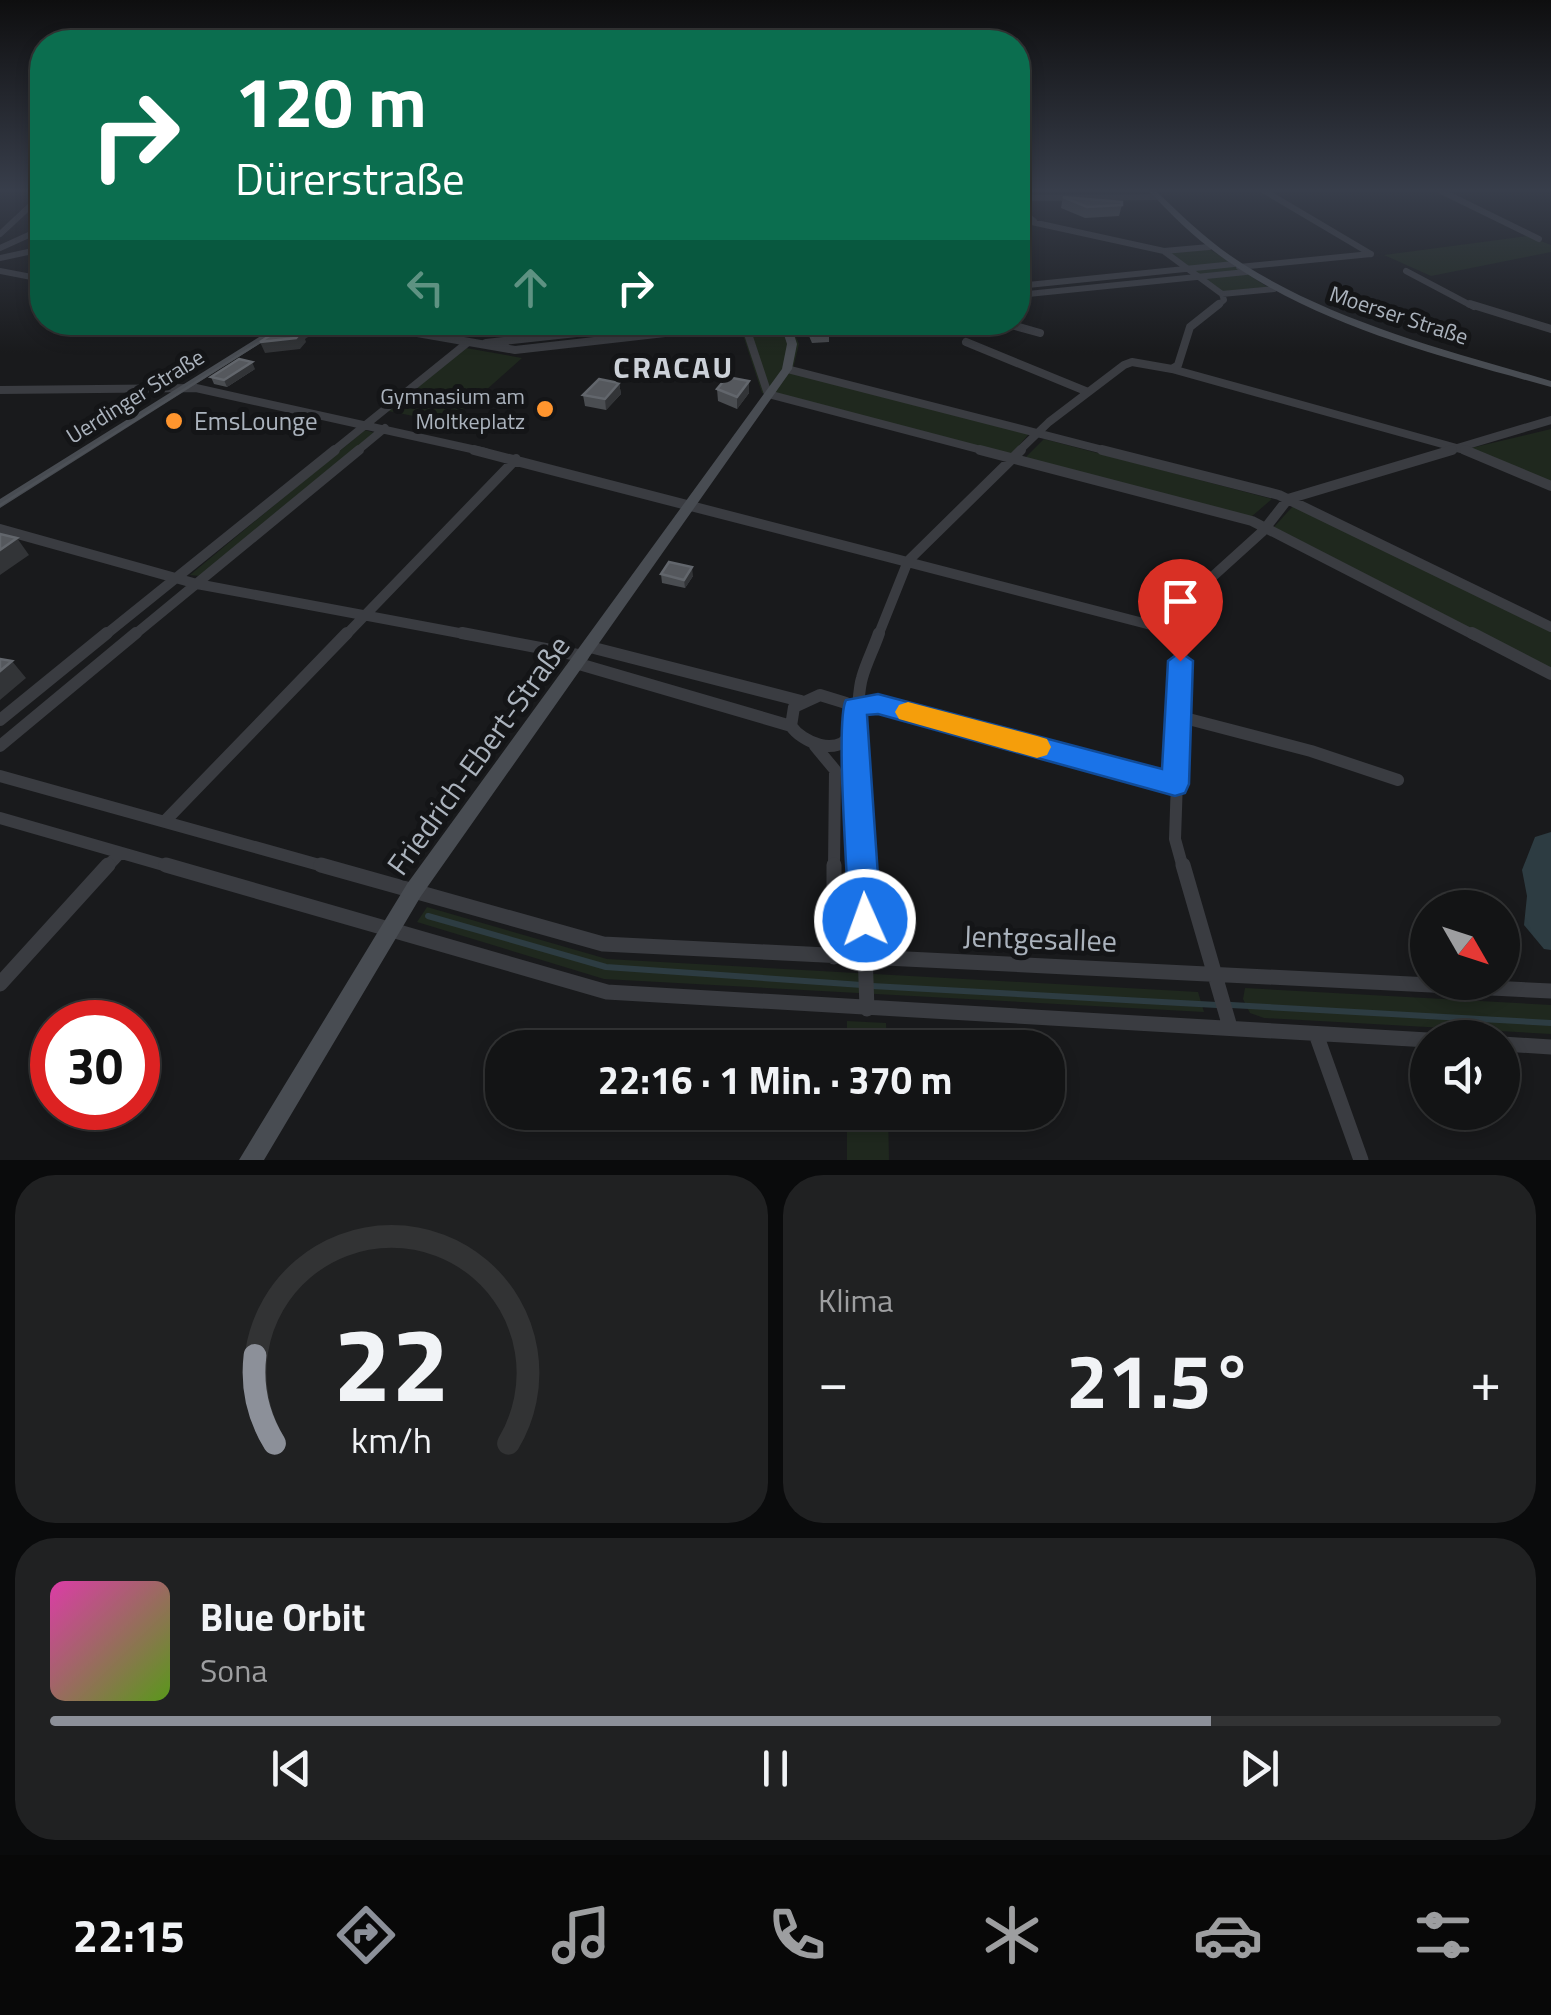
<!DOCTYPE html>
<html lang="de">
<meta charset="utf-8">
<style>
:root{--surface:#131415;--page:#202122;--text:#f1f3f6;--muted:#9d9ea0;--line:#323334;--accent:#8c9099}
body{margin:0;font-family:"Titillium Web",sans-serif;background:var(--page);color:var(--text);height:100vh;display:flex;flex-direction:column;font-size:38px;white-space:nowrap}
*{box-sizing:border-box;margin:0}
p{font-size:32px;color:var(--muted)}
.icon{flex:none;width:55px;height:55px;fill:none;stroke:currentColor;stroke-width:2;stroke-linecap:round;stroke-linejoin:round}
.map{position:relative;height:1160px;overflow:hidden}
.drawer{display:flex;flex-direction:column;gap:15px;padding:15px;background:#0a0b0c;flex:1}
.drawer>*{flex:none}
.top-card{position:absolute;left:30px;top:30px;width:1000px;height:305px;border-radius:40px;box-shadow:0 5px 15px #0003,0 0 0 2px var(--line);background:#0b6e4f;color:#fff;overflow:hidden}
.needle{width:65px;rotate:129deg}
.tools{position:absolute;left:1410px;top:890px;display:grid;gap:20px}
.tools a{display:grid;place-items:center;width:110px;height:110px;border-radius:50%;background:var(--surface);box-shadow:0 5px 15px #0003,0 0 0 2px var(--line);font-size:50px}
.speed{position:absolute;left:30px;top:1000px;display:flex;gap:20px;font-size:50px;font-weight:700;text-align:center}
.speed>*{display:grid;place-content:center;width:130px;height:130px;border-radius:50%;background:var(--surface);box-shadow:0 5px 15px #0003,0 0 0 2px var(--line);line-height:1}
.speed .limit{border:15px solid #d22;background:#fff;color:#111}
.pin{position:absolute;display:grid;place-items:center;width:85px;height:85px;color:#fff;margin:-102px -42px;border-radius:50% 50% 50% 0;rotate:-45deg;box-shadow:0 0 10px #0007}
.pin .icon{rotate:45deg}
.me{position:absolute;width:110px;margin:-55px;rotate:358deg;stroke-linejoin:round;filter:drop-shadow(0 0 8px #0008)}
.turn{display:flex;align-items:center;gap:35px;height:210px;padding:0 40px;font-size:45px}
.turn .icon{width:130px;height:130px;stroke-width:2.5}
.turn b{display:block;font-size:70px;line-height:85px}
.lanes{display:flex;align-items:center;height:95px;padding:0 40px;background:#0003;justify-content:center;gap:50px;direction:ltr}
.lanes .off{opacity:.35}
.big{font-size:75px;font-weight:700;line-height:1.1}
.drawer .card{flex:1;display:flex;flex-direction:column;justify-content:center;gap:15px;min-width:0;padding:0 35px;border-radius:40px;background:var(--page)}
.drawer .dial{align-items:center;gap:0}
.dial svg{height:260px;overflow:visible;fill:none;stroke:var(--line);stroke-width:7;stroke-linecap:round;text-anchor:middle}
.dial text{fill:var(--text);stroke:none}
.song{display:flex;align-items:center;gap:30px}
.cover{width:120px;height:120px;border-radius:15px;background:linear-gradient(135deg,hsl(320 70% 55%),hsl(90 70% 35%))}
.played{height:10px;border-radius:5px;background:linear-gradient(90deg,var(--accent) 80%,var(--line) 80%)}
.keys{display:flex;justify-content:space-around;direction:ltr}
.heat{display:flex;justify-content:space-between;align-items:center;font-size:55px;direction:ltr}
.drawer .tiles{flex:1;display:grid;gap:15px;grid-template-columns:1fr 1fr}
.card:last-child{grid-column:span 2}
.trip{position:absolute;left:485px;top:1030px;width:580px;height:100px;border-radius:40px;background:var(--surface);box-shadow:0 5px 15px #0003,0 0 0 2px var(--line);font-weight:700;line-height:100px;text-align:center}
.tab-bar{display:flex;height:160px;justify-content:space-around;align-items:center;background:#080808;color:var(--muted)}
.tab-bar .icon{width:70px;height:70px}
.tab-bar .selected{color:var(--accent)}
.tab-bar b{font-size:45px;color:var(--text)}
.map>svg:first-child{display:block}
</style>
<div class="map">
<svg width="1551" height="1160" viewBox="0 0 1551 1160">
<rect width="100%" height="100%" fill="#191a1c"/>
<!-- green -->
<path fill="#1f281e" d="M1528 236 1551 245V252L1431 276 1384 255Z
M1208 248 1269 288 1223 293 1168 253Z
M739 323H790L799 344 793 369 1033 429 1010 456 762 393Z
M466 348 522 358 449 423 388 411Z
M1551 429V482L1471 448Z
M365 430 375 433 200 576 190 575Z
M1044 439 1272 499 1251 517 1025 458Z
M1294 505 1551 631V670L1274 527Z
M427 907 607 959 1198 992 1204 1012 604 979 417 922Z
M1245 988 1551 1005V1034L1264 1018 1250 1013 1243 999Z
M847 1021 886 1023 887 1047H847Z
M847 1113H888L889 1160H847Z"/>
<!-- water -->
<path fill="#2d3c42" d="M1551 832V950L1544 949 1524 925 1527 896 1522 870 1535 837Z"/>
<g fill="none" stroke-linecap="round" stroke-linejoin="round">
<!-- stream -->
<path stroke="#2d3c42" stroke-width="6" d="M428 916 606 967 862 985
M872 986 1217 1005
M1231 1005 1551 1023"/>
<!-- street-far4 -->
<path stroke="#3a3c41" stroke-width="6" d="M1263 190 1371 254
M1439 190 1539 239
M1018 198 1156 197
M1018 208 1034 221
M1018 219 1164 251 1209 247
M0 234 42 195
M0 248 42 229
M1165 252 1222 294 1274 289
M0 258 42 249
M1239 267 1371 254
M0 271 42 279
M1406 271 1474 307
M1018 286 1234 264
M1018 295 1246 272
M1216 307 1224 300 1222 294"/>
<!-- street-far3 -->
<path stroke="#3a3c41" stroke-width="8" d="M1470 304 1551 329
M354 322 515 350 762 322
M744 322 768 394 989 452
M1001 322 1040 333
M966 342 1088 392
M486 343 678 322
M787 369 1111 452
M1172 369 1471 452
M0 390 196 388 485 452
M332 452 467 343
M356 452 385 428
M1018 452 1049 422 1124 365 1132 362 1172 369 1178 365 1190 327 1219 304
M1444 452 1551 420"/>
<!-- street-far2 -->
<path stroke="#3a3c41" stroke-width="10" d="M474 450 1182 633
M980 450 1252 521 1476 636
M1102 450 1279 495 1551 627
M1465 450 1551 486
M0 529 197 584 475 636
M104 636 335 450
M133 636 359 450
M345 636 516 459
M878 636 908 561 1021 450
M1182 636 1186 611 1200 588 1263 531 1288 499 1452 450"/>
<!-- street-far1 -->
<path stroke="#3a3c41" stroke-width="12" d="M462 633 583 656
M1182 633 1175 839 1183 868
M1472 633 1551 674
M590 647 801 701
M579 664 791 726
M855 707 878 704 1175 785
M854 716 846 703 820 695 794 707 791 726C802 742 837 758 852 733 860 719 857 694 862 678 866 663 874 648 879 633
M1177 716 1311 751 1398 780
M0 720 107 633
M852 733 859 769 862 868
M0 746 136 633
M815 746 835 770 834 868
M0 776 330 868
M0 818 174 868
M167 819 347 633
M106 868 119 854"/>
<!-- street -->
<path stroke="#3a3c41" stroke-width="15" d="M166 865 607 992 1428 1040
M321 865 603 944 1551 991
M862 865 867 1009
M1183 865 1230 1027
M834 957V865
M0 984 108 865
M1316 1034 1361 1160
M1502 1044 1551 1047"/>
<!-- secondary -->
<path fill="#484c52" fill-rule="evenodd" d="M1148 190H1155C1183 217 1211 244 1243 264 1337 323 1446 350 1551 381V387C1446 358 1326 328 1235 266 1202 245 1174 218 1148 190Z
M283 322H294L0 508V499Z
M780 322H790L797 344 792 369 421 896 264 1160H239L407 884 782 369 787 344Z"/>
<!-- tram -->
<path stroke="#4d5157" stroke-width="2.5" d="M0 505 292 322"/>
</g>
<!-- wall -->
<path fill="#4a4d51" d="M1063 197 1122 205 1119 216 1085 218 1061 208Z
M806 322 829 334V342L812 343 806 329Z
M255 369 227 387 214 384 211 377Z
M749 381V393L737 409 718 401 717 389Z
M619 383 621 394 606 410 585 406 583 395Z
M661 574 693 576 685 588 662 583Z"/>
<!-- shaded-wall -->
<path fill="#323437" d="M310 322H317L319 330 305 339 306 342 300 349 265 353 260 342 299 330Z
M252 362 255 369 227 387 224 380Z
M749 381V393L737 409V397Z
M619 383 621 394 606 410 605 399Z
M17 538 29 555 0 575V550Z
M692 567 693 576 685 588 684 580Z
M12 661 26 678 0 700V671Z"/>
<!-- building -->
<path fill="#55585d" stroke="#62666c" stroke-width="2.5" d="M1063 197 1122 202V205L1087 207Z
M291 322H310L299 330 302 331 296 338 260 342Z
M806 322H824L829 334 813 336Z
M239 359 252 362 224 380 211 377Z
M727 377 749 381 737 397 717 389Z
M599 379 619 383 605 399 583 395Z
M0 534 17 538 0 550Z
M669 562 692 567 684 580 661 574Z
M0 659 12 661 0 671Z"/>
<!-- sky -->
<linearGradient id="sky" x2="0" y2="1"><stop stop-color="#0e0e0f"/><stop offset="0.54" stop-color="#383e4b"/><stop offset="1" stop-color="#383e4b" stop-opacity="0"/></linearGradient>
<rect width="1551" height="353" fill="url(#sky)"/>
<!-- route -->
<path fill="#1a73e8" stroke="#114b97" stroke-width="2.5" d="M1180 652 1193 661 1189 784 1185 793 1175 796 878 714 867 715 881 920 876 931 865 935 854 931 849 920C848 884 835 719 846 700L878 694 1162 769 1168 661Z"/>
<!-- slow -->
<path fill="#f59e0b" d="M908 702 1037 736 1047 739 1051 747 1047 755 1037 758 899 719 895 712 899 705Z"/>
<!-- markers -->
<g fill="#ff952e" stroke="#141517" stroke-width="4">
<circle cx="545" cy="409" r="10"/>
<circle cx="174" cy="421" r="10"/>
</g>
<g text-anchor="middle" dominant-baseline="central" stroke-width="10" stroke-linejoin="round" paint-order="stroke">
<!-- far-street labels -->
<g font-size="22" fill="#abb3bd" stroke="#141517">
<text transform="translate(1399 315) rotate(18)">Moerser Straße</text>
<text transform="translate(135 396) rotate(-32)">Uerdinger Straße</text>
</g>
<!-- far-poi labels -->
<g font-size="22" fill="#abb3bd" stroke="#141517" text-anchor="end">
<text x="525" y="396">Gymnasium am<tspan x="525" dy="25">Moltkeplatz</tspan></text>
</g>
<!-- poi labels -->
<g font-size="25" fill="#abb3bd" stroke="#141517" text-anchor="start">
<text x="194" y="421">EmsLounge</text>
</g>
<!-- far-district labels -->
<g font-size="30" font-weight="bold" letter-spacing="2.5" fill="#ccd1d8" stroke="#141517">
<text x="674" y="367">CRACAU</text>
</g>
<!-- near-street labels -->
<g font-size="30" fill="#abb3bd" stroke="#141517">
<text transform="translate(478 755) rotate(-54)">Friedrich-Ebert-Straße</text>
<text transform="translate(1040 938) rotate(2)">Jentgesallee</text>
</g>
</g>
</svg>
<div class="tools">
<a><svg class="needle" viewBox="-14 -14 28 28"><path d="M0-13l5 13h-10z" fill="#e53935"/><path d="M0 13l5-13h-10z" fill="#9d9ea0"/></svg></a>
<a><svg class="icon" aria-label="sound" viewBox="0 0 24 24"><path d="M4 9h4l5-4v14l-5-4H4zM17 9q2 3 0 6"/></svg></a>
</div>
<div class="speed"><div class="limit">30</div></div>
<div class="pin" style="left:1180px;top:661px;background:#d93025"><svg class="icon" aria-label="arrive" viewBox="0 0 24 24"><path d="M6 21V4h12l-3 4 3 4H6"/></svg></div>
<svg class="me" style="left:865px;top:920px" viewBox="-20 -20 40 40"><circle r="17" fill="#1a73e8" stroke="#fff" stroke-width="3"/><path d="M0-11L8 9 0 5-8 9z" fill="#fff"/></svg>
<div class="trip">22:16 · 1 Min. · 370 m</div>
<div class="top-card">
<div class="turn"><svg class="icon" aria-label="right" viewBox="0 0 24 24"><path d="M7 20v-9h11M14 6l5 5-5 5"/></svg><div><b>120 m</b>Dürerstraße</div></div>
<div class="lanes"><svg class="icon off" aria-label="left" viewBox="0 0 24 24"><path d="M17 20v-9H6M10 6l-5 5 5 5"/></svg><svg class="icon off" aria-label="ahead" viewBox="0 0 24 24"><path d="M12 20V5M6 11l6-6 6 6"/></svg><svg class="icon" aria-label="right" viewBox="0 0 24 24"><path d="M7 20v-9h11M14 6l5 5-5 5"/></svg></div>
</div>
</div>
<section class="drawer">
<div class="tiles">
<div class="card dial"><svg viewBox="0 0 100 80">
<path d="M14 69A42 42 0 1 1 86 69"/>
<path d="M14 69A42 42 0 0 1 8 42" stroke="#8c9099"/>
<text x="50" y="56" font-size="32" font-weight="700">22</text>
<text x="50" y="72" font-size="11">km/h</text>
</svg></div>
<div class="card"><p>Klima</p>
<div class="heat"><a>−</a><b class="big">21.5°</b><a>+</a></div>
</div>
<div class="card">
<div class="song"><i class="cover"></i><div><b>Blue Orbit</b><p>Sona</p></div></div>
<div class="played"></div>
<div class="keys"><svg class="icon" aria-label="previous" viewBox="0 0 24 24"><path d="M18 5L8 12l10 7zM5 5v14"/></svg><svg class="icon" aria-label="pause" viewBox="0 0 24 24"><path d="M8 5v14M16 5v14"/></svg><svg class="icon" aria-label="next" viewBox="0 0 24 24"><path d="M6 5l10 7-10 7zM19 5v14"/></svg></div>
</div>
</div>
</section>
<nav class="tab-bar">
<b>22:15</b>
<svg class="icon selected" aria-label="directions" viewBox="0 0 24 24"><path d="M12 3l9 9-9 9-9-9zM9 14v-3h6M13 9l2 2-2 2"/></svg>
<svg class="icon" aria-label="music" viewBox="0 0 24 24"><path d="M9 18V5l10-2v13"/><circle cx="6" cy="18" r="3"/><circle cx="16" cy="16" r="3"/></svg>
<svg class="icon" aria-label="phone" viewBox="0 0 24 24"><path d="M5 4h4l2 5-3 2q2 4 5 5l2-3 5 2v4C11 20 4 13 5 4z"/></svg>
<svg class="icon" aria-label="climate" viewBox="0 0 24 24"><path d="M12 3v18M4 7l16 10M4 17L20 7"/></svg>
<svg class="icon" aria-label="car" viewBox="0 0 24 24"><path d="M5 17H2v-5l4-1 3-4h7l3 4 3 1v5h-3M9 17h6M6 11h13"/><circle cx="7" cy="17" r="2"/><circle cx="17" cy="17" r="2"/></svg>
<svg class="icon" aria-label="filters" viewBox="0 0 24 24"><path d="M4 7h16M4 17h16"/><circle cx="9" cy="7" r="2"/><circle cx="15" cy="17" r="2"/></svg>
</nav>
